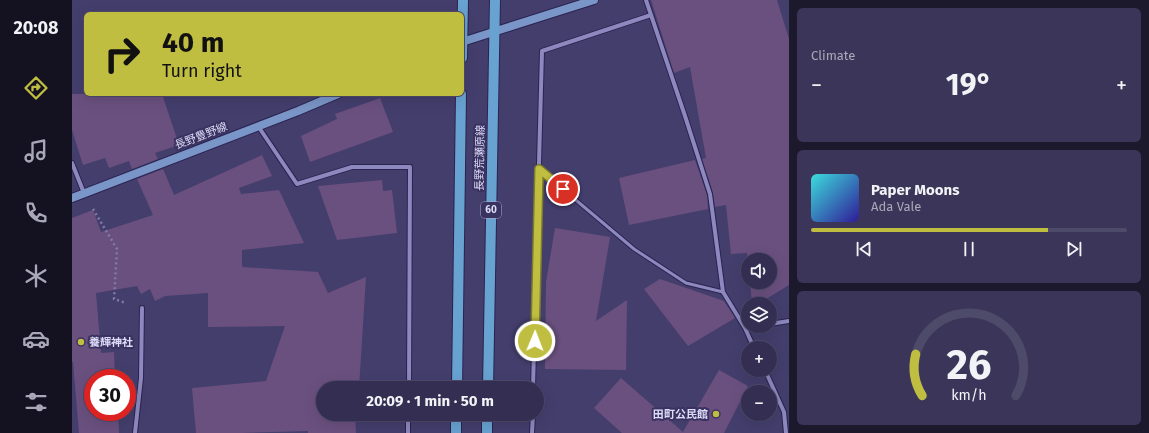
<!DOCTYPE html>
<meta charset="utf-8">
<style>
:root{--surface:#332e52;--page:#3b3659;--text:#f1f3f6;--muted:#a9a8b8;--line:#4e4a69;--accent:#c0be41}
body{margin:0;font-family:"Fira Sans","Noto Sans JP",sans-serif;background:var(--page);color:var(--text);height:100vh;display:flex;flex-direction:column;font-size:15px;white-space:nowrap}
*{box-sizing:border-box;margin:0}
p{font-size:13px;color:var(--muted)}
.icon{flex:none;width:22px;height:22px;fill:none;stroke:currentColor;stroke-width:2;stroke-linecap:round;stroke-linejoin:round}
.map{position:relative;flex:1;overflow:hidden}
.panel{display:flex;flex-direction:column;gap:8px;padding:8px;background:#1c192d;width:360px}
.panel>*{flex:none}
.top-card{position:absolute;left:12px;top:12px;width:380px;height:84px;border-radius:6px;box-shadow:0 4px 16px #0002,0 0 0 1px var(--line);background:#c0be41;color:#111;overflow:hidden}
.tools{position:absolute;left:669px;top:253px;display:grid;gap:8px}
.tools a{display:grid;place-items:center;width:36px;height:36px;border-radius:50%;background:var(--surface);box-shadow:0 4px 16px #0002,0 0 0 1px var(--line);font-size:20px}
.speed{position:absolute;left:12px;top:369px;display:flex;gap:8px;font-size:20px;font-weight:700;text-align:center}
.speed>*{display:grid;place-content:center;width:52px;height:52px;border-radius:50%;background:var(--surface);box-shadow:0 4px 16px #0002,0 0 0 1px var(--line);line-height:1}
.speed .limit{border:6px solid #d22;background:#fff;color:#111}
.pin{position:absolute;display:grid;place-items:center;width:34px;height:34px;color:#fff;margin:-17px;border:2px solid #fff;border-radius:50%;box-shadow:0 1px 4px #0007}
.me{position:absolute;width:44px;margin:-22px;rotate:1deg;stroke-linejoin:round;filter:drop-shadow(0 0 3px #0008)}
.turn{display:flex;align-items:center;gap:14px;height:84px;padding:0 12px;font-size:18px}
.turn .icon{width:52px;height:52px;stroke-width:2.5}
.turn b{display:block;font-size:28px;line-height:34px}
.big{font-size:30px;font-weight:700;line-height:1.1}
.panel .tile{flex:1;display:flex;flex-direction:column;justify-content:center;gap:6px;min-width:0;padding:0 14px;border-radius:6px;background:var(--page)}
.panel .dial{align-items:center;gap:0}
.dial svg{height:104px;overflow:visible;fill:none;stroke:var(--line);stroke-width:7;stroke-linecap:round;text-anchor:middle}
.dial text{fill:var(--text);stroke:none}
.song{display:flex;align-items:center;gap:12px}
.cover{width:48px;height:48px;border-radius:6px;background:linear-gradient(135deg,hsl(180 70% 55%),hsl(250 70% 35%))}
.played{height:4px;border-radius:2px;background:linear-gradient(90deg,var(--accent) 75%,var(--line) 75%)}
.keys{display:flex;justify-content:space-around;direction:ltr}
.heat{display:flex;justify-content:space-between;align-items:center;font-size:22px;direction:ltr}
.trip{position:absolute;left:244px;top:381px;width:228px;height:40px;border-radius:20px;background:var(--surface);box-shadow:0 4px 16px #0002,0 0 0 1px var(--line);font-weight:700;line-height:40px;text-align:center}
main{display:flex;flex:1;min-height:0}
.tab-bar{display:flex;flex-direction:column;width:72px;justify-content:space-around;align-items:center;background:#141221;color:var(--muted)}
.tab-bar .icon{width:28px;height:28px}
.tab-bar .current{color:var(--accent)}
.tab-bar b{font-size:18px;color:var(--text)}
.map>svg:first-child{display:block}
</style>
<main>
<nav class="tab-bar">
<b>20:08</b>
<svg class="icon current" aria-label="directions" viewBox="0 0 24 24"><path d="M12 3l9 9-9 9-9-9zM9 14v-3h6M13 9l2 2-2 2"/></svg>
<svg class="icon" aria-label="music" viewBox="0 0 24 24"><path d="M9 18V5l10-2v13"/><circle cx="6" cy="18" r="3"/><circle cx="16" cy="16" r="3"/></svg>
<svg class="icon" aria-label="phone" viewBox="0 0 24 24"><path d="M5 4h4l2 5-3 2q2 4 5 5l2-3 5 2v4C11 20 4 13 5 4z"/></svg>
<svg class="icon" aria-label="climate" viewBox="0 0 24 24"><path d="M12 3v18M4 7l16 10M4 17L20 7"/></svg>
<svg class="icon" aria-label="car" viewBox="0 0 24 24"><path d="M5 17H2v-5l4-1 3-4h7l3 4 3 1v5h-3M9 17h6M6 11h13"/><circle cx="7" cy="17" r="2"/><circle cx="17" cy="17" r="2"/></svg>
<svg class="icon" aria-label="filters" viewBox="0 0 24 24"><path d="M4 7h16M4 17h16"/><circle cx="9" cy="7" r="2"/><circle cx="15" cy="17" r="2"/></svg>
</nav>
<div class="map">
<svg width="717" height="433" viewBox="0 0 717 433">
<rect width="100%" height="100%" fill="#443e6d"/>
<!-- building -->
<path fill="#6a507f" d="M579 0H705L717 39V285L686 304H680L678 282H698V260H676V264L675 253 659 254 654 205 643 207 641 193 630 159 634 158 618 67 602 73Z
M0 94H90L107 145 83 153 86 159 60 169 57 161 37 168 33 158 11 165 0 130Z
M308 98 321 132 238 162 229 136 265 119 263 114Z
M190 155 200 176 167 188 169 194 207 190 232 243 170 250V267L246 272 256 293 294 277 287 388H251V414H283L284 433H236V431L169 433H124L120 388 194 381 213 326 136 327V293L93 296 83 301 78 289 69 294 65 286 24 293 29 353 42 352 43 378H21V412H46L47 433H7L1 362H0V218L21 210 29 232 81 215 65 179 91 169 102 195Z
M623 160 635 195 636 209 557 225 547 178Z
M310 180 311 191 320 190 325 233 265 240 246 186Z
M483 228 538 237 524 321 555 300 554 370 473 369 474 282Z
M588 279 652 301 663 318 616 346 572 289Z
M647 370 676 386 652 433H550L522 408 549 378 611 432Z"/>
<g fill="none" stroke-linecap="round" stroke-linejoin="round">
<defs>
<path id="lane" d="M467 169 562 249 614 283 651 292"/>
<path id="street" d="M574 0 613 116 638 194 651 292 673 328 682 348
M186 126 225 184 280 167H338L337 388
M0 163 12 193
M698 324 717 321
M673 328 686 326
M693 370 712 412 714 433
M461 388 470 51 579 15
M63 433 69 378 70 308
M336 433V414
M460 433 461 414"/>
<path id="secondary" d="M390 42 443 25 522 0
M0 198 226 111 266 94"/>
<path id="primary" d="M390 58 391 0
M385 388 389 94
M416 388 423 0
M384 433V414
M415 433V414"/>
</defs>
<!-- lane casing -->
<use href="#lane" stroke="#2b2350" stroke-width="5"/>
<!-- street casing -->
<use href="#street" stroke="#2b2350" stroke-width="6"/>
<!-- secondary casing -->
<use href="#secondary" stroke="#2b2350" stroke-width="10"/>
<!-- primary casing -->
<use href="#primary" stroke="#2b2350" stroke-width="12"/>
<!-- path -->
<path stroke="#807ca4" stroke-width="2.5" stroke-dasharray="2 3" stroke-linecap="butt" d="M21 209 45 249 42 299 54 303"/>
<!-- lane -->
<use href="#lane" stroke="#8d88bd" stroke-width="3"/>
<!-- street -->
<use href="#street" stroke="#8d88bd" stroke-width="4"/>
<!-- secondary -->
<use href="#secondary" stroke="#7a95c7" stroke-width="8"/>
<!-- primary -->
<use href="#primary" stroke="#68a2d1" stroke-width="10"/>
</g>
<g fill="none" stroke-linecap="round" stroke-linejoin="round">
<defs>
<path id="route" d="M463 341 467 169 491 189"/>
</defs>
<!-- route casing -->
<use href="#route" stroke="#7d7c2a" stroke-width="10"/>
<!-- route -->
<use href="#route" stroke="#c0be41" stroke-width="7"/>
</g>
<!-- markers -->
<g fill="#c0be41" stroke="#3a3361" stroke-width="1.5">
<circle cx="9" cy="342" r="4"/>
<circle cx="644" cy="414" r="4"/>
</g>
<g text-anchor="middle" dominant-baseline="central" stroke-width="4" stroke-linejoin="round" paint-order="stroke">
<!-- shield labels -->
<rect fill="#3a3361" stroke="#ada9cb" stroke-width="1" x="409" y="202" width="20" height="16" rx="3"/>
<g font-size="10" font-weight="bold" fill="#dedcf9">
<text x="419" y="210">60</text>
</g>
<!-- street labels -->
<g font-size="11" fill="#dedcf9" stroke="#3a3361">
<text transform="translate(129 136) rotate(-21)">長野豊野線</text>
<text transform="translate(408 158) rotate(-89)">長野荒瀬原線</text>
</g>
<!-- poi labels -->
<g font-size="11" font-weight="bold" fill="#dedcf9" stroke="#3a3361" text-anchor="start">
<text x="17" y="342">養輝神社</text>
<text x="636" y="414" text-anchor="end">田町公民館</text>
</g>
</g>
</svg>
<div class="tools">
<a><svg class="icon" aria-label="sound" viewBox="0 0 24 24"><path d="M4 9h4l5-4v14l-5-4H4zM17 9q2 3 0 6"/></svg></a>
<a><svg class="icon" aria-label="layers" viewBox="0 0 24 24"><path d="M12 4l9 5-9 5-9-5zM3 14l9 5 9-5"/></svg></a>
<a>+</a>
<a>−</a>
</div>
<div class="speed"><div class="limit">30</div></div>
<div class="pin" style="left:491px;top:189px;background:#d93025"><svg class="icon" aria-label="arrive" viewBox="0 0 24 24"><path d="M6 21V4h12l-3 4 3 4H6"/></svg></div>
<svg class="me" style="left:463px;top:341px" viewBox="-20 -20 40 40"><circle r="17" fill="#c0be41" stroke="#fff" stroke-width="3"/><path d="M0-11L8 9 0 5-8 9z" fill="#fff"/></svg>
<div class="trip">20:09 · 1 min · 50 m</div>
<div class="top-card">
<div class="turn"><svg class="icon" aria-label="right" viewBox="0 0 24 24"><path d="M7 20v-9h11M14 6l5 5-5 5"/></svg><div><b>40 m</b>Turn right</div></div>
</div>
</div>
<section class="panel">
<div class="tile"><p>Climate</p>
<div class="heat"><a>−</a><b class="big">19°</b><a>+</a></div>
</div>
<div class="tile">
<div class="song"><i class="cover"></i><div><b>Paper Moons</b><p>Ada Vale</p></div></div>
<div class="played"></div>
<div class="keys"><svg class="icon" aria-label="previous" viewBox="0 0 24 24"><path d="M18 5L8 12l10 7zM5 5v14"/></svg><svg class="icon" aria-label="pause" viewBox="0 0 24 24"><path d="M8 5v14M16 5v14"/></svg><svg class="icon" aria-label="next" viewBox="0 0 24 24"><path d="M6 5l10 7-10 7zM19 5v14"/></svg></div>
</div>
<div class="tile dial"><svg viewBox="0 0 100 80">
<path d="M14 69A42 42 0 1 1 86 69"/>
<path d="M14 69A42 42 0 0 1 9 37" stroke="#c0be41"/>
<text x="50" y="56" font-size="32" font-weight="700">26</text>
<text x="50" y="72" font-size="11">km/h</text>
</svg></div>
</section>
</main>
